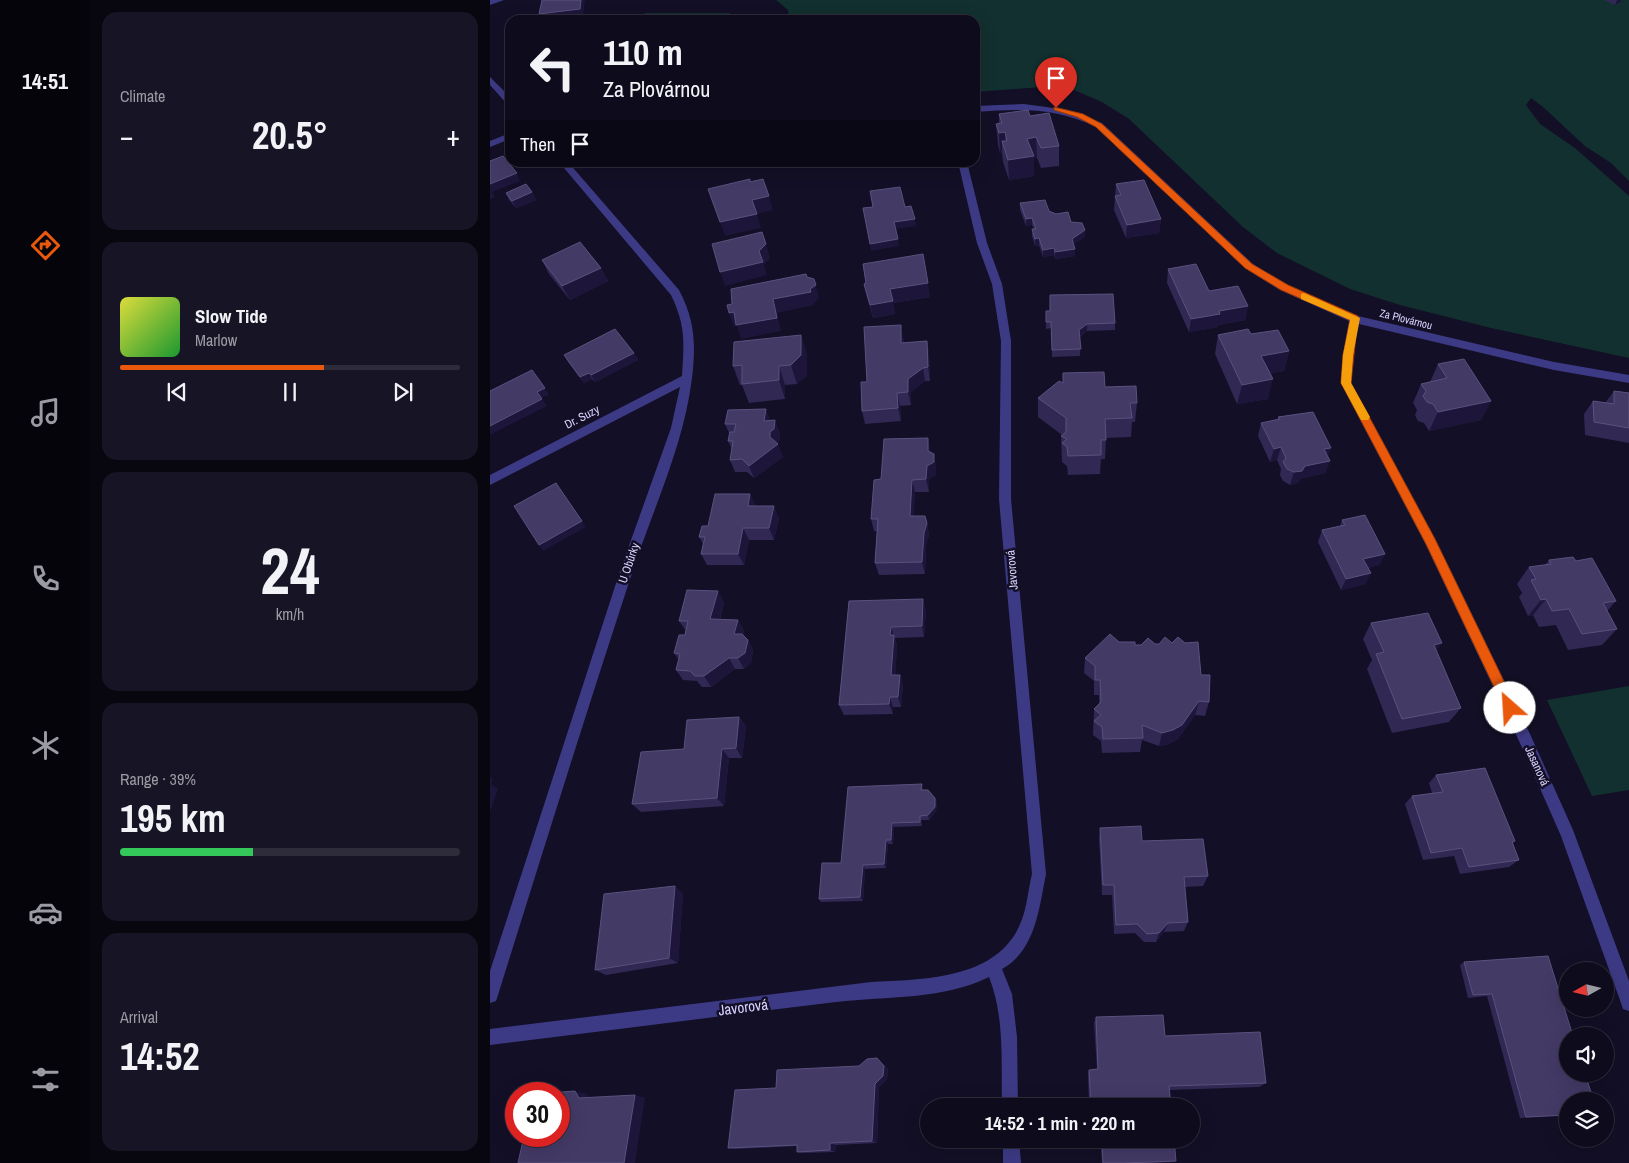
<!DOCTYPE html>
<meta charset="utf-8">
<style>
:root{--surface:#0e0b1c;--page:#171425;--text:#f1f3f6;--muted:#9b9ba3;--line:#2e2b3b;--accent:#ea580c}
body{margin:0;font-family:"Archivo Narrow",sans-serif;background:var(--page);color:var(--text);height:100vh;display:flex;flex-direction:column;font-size:19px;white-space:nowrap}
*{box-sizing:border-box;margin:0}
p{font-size:16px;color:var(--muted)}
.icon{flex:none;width:28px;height:28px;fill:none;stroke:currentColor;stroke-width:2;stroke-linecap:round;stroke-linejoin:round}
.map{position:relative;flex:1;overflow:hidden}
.drawer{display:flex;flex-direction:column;gap:12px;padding:12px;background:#08060f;width:400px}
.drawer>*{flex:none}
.hud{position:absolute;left:15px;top:15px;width:475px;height:152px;border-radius:15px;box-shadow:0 5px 20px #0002,0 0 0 1px var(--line);background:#0e0b1c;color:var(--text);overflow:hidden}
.needle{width:32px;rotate:262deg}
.fabs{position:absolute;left:1069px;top:962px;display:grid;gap:10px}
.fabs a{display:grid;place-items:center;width:55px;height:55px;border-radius:50%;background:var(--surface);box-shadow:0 5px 20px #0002,0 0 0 1px var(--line);font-size:25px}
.speed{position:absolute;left:15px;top:1082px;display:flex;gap:10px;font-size:25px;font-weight:700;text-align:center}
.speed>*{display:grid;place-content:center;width:65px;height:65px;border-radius:50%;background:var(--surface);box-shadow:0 5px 20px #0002,0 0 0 1px var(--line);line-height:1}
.speed .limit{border:8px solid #d22;background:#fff;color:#111}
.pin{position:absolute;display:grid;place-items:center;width:42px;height:42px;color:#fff;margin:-51px -21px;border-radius:50% 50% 50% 0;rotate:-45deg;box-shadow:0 0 5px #0007}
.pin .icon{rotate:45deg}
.me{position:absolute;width:55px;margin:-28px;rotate:334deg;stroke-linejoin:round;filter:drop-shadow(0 0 4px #0008)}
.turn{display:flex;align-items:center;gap:18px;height:105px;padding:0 15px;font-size:22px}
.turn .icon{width:65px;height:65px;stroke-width:2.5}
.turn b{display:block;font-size:35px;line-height:42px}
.then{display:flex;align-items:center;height:48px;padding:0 15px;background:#0003;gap:10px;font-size:19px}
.big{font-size:38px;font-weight:800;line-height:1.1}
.drawer .tile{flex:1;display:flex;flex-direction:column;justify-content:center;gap:8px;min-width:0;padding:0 18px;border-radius:15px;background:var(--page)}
.drawer .dial{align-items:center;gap:0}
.dial b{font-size:65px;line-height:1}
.song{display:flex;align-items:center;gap:15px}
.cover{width:60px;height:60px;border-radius:8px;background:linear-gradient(135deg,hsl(60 70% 55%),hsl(130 70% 35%))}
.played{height:5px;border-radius:2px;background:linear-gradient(90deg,var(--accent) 60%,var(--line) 60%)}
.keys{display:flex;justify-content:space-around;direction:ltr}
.heat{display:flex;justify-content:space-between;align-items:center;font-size:28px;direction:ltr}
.charge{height:8px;border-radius:4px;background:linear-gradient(90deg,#34c759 39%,var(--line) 0)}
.trip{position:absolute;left:430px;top:1098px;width:280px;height:50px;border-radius:25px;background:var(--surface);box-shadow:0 5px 20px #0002,0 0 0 1px var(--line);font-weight:800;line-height:50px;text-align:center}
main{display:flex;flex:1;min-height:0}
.dock{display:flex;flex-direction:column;width:90px;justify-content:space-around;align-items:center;background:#06040b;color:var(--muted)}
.dock .icon{width:35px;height:35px}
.dock .on{color:var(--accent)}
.dock b{font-size:22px;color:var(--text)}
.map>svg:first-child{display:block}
</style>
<main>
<nav class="dock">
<b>14:51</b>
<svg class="icon on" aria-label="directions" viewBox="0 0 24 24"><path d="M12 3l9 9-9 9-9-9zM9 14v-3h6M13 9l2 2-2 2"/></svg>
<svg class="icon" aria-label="music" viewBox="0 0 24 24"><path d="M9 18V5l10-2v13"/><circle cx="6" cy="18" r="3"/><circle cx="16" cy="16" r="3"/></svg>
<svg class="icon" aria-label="phone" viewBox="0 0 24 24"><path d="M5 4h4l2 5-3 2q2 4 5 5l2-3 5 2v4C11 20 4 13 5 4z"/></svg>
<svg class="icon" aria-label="climate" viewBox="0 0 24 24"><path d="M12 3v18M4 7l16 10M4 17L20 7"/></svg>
<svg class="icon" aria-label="car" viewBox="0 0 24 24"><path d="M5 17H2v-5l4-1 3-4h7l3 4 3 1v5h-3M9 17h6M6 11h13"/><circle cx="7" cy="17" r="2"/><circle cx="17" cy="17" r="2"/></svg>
<svg class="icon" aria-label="filters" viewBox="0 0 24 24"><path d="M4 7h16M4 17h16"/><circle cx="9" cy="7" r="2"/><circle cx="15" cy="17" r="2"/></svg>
</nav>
<section class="drawer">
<div class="tile"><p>Climate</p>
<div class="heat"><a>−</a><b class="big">20.5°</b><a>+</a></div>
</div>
<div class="tile">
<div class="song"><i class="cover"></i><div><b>Slow Tide</b><p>Marlow</p></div></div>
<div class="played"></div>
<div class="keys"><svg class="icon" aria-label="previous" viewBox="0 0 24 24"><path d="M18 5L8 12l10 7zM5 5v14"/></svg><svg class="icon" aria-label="pause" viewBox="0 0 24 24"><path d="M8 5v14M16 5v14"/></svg><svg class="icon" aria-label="next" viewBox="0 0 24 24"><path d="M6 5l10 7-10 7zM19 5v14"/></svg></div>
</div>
<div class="tile dial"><b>24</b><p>km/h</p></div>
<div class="tile"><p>Range · 39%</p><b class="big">195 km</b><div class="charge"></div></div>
<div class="tile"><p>Arrival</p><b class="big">14:52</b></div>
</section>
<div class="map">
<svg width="1139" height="1163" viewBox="0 0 1139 1163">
<rect width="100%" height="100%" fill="#130f26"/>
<!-- green -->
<path fill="#12302f" d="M286 0H1139V181L1121 163 1095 146 1053 107 1041 98 1036 105 1050 124 1085 148 1139 196V358L1001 328 910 305 860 289 787 253 753 227 639 119 612 102 577 87H551L485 92V20H299L298 10Z
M155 13H240L237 20H152Z
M1139 686V790L1102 796 1057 700Z"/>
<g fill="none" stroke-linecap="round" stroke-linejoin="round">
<!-- service -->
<path fill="#3d3a85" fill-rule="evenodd" d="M0 0H14L0 5Z"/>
<!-- minor -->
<path fill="#3d3a85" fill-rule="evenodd" d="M0 77 20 97V105L17 104 0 85Z
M534 104 578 110 612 123 763 264 798 286 868 316 1064 362 1139 375V383L1064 370 869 324 863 355 861 383 947 543 1040 734 1083 830 1139 981V1011L1133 1009 1131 1003 1071 836 1030 743 936 545 851 383 853 355 859 321 790 290 755 268 606 127C564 107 530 109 485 112V106Z
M20 133V139L0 147V141Z
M69 162H78L189 290C205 320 206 345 202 378 194 445 163 509 142 573 96 713 52 854 8 995L6 1001 0 1003V971L130 571 181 428 190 387 0 485V475L192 376C194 342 196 326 181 295Z
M468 162H477L497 243 512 284 521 341V499L556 874C549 908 546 950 512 969L522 994 527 1037 528 1106H512C511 1063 515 1017 499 977 453 1000 397 996 346 1002 231 1016 115 1031 0 1045V1029L381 982C433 979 508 980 531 922 537 907 538 890 542 874L509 499 511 341 502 284 487 243Z
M513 1139H529L531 1163H513Z"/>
</g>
<!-- wall -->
<path fill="#312854" d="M1114 0H1131V2L1125 5Z
M509 114 540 116 569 146V166L551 168 547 158H544V176L519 180 513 162 512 153H510L508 145 506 124H509Z
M626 184 671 219 669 233 636 238 624 210Z
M42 192 46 200 26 208 19 200 16 193Z
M530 203 559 211 581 222 595 237 583 244 585 256 565 259 564 255 553 257 549 245 545 246 542 236V229H544L542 225 536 226 530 210Z
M52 260 111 268 118 281 80 300 59 274Z
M678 269 719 291 756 320 728 325V327L699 332 677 283Z
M374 284 440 297 403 303 405 314 383 318 377 297Z
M556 311H560L625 323V330L597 331 590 337V356L562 357 561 328 556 329Z
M761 334 799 351 794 371 780 373 778 399 747 404 725 354 728 335Z
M311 335 317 355V375L307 384 295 385V399L259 403 252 385H250L243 366Z
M413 338 414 343 437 341 439 354 440 381H435L421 392V405L410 406 411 421 375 424 372 411 377 382Z
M144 353 148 360 105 382 102 379 94 383 78 362 74 355Z
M948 364 1001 401 991 420 939 431 934 423 928 421 925 415 927 410 923 403 931 384 940 382Z
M573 383 615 387 647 403 645 422H642L641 437 616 438 615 459H611L610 474 578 475 577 466 572 462 571 436 572 435 548 417V398Z
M1124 391 1139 393V443L1095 435 1094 414 1103 401 1115 403Z
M788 417 838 457 840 461 835 473 810 479 808 483 800 485 793 481 790 475 791 469 787 460 780 462 768 436 771 423 788 420Z
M280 421 290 433 289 442 287 443 293 457 264 478 257 472H245L240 460 242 449 238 441 239 433 235 424Z
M440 451 446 467V475L439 479V492H425L423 516 437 523 439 535 436 545 435 574 389 575 385 563 387 531H384L381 519 391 479Z
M265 506 289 518 284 540H259L254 565H217L211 554 213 544 209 537 218 526Z
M852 520 895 554 889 565 878 568 881 573 875 584 851 590 828 542 832 530 850 526Z
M1059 560 1086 561 1126 601 1117 611 1127 629 1112 645 1078 650 1066 625 1049 627 1043 615 1038 616 1029 597 1032 593 1027 584 1039 567 1055 565Z
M359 601 436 610 434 637 405 638 407 646 405 675H410L413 685 411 707H403V714L354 715 349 705Z
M234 602 230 620H248L254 631 253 635 258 640 263 650 261 663 254 669H245L221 687H212L207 681 193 680 186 670 189 660 184 653 195 635 196 631 189 621Z
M881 623 971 708 959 722 902 733 877 669 882 660 873 639Z
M629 642 645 645 665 644 711 675 719 702 715 716 705 715 688 739 679 744 669 746 652 740 650 752 612 753 611 741 603 735 604 709 609 704V695H604V681L594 673 595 658Z
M249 717 256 726 252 758H239L234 806 151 812 142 804 194 749Z
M946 775 1025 841 1023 843 1029 860 1019 867 970 874 964 856 933 860 915 804 922 796 942 793 939 783Z
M433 788V790L445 798 447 803 446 811 439 820H431L432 826 404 827 403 844H398L396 868 375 869 373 901 331 902 329 899 351 863Z
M610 828 652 841 718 876 713 886 695 887 698 922 694 931 674 932 666 942H654L645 933 624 934 622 895H612L609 839Z
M193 893 188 963 116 975 105 970Z
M1058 956 1078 1101V1115L1030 1118 997 996 978 998 970 965 974 962Z
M606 1017 675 1036 776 1083 769 1087 680 1090 681 1106H599L598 1074 599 1070 607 1069 604 1023Z
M391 1062 398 1069 397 1079 389 1087 387 1143 346 1145 345 1152 313 1153 307 1152V1146L246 1149 238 1148 286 1088 369 1066Z
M610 1139H684L686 1161 681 1162 661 1163H612Z"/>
<!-- shaded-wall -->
<path fill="#1d163a" d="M91 0H95L93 16 63 20H51L49 14Z
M1127 0H1131V2L1125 5Z
M515 132 516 152 512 141V153H510L509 133Z
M546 137 547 158H544V176L519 180 518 160 537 139Z
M27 173 30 181 2 192 5 197 0 199V184Z
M42 192 46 200 26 208 22 201Z
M279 196 283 210 267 214 262 200Z
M267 214 271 228 235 236 230 222Z
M542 218V225L536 226V219Z
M425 219 426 226 405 229 404 222Z
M671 219 669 233 636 238 637 225Z
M595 230V237L581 246 582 239Z
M549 238V245L545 246V239Z
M408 239 409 246 381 251 380 244Z
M276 244 280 258 274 265 277 275 235 286 230 272 269 251Z
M564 248V255L553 257V250Z
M585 249V256L565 259V252Z
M111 268 118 281 80 300 72 286Z
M324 279 329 298 324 303V305L287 313 291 331 251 339 247 326 244 327 239 313 283 299 320 289Z
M438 283 440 297 403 303 405 314 383 318 380 305 400 289Z
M758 306 756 320 728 325V327L699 332 701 319 729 311Z
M597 324V331L589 337V330Z
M411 325 413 338 414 356 411 343Z
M311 335 317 355V375L307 384 301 365Z
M437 341 439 354 440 381 438 367Z
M799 351 794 371 767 375 771 356Z
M144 353 148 360 105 382 101 375Z
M289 366 295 385V399L289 380Z
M433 368 435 381 421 392V405L418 392V379Z
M99 373 102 379 94 383 90 377Z
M783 379 778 399 747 404 752 385Z
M55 388 59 395 51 398 47 392Z
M407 393 410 406 411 421 408 408Z
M52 399 57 406 0 435V426Z
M1001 401 991 420 939 431 948 412Z
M276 409 281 422 274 421Z
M285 420 290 433 289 442 285 445 288 444 293 457 264 478 259 466 280 437V432Z
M438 438 440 451V463L438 451Z
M791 447 787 460 780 462 784 449Z
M841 448 837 460 834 449Z
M444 454 446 467V475L439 479V492L436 479 437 466Z
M840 461 835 473 810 479 808 483 800 485 804 472 815 466Z
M422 480 425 492 423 528 420 516Z
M66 483 96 527 53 551 49 545Z
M260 494 266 506H258Z
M284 506 289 518 284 540 279 528Z
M437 523 439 535 436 545 435 574 432 562 434 533Z
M253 528 259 540 254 565 248 554Z
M895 554 889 565 868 570 873 559Z
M881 573 875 584 851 590 856 579Z
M228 591 234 602 227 630 220 619Z
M433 599 436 610 434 637 432 626Z
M1056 599 1043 615 1038 616 1051 600Z
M248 620 254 631 250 645 244 634Z
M401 627 407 646 405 685 401 675 400 635Z
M258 640 263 650 261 663 254 669 248 658Z
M952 643 941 658 944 645Z
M239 658 245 669 221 687 214 676Z
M410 675 413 685 411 707 408 697Z
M400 697 403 707V714L399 704Z
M709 701 705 715 688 739 679 744 669 746 672 733Z
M249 717 256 726 252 758 246 748Z
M232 749 239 758 234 806 227 798Z
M0 777 3 779 1 784 8 789 0 812Z
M445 798 447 803 446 811 439 820 438 815Z
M402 823 404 827 403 844 401 840Z
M396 840 398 844 396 868 394 864Z
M373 865 375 869 373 901 370 897Z
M185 886 193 893 188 963 179 958Z
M678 923 674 932 666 942 669 933Z
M387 1058 398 1069 397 1079 389 1087 387 1143 382 1141Z
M85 1091 97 1094 101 1100 89 1098Z
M145 1095 155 1098 145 1163H134Z
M340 1143 346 1145 345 1152 340 1150Z"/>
<!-- building -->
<path fill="#433a66" stroke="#5a527e" d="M52 0H91L90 9 49 14Z
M538 110 540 116 559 113 569 146 551 148 546 137 537 139 544 156 518 160 512 141H517L515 132 509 133 506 124 512 123 509 114Z
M13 156 27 173 0 184V161Z
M260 179V182L273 179 279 196 262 200 267 214 230 222 218 189Z
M654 180 671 219 637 225 625 196 631 195 626 184Z
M36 184 42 192 22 201 16 193Z
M410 187 415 207 421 206 425 219 404 222 408 239 380 244 373 208 383 207 380 191Z
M555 200 559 211 566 214 578 212 581 222 592 223 595 230 582 239 585 249 565 252 564 248 553 250 549 238 545 239 542 229H546L542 218 536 219 530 203Z
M272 232 276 244 269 251 273 262 230 272 222 244Z
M90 242 111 268 72 286 52 260Z
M433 254 438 283 400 289 403 301 380 305 374 284 376 283 373 264Z
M706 264 719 291 748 286 758 306 729 311 730 314 701 319 678 269Z
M316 274 317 277 324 279 326 285 320 289 321 292 283 299 287 318 246 325 244 312 239 313 237 305 242 304 241 289Z
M623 294 625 323 597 324 589 330 591 349 562 350 561 322H556V311H560V295Z
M411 325V343L437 341 438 367 433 368 418 379V392L407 393 408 408 372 411 371 382H377L374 327Z
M125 329 144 353 101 375 99 373 90 377 74 355Z
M758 329 761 334 788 330 799 351 771 356 783 379 752 385 728 335Z
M311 335V355L301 365 289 366V380L252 384V365L243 366 244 342Z
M974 359 1001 401 948 412 943 404 937 402 933 396 936 391 931 384 957 378 948 364Z
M42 370 55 388 47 392 52 399 0 426V391Z
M614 372 615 387 646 386 647 403H640L642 418 615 419 616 440H611V455L578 456 577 447 572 443 577 439 571 436 576 432V418L548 398 569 381 573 383V373Z
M1124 391 1139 393V428L1104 422 1103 401 1124 404Z
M276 409 274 421 285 420 284 429 280 432V437L288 444 259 466 252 459 240 460 243 441H238L240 432H244L246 424H235L238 410Z
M823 412 841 448 834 449 840 461 815 466 812 471 804 472 797 469 793 462 796 458 791 447 784 449 771 423 790 419 788 417Z
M438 438V451L444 454V462L437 466 436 479 422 480 420 516H435L437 523 434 533 432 562 385 563 388 519H381L384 480 391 479 394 439Z
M66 483 92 521 49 545 24 506Z
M225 494H260L258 506H284L279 528H253L248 554H211L215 537H209L212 526H218Z
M875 515 895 554 873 559 881 573 856 579 832 530 855 525 852 520Z
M1083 557 1086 561 1102 558 1126 601 1113 603 1127 629 1092 634 1079 609 1062 611 1056 599 1051 600 1041 580 1046 579 1039 567 1061 564 1059 560Z
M197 590 228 591 220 619 248 620 244 634H252L258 640 255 653 248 658H239L214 676H205L200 671 186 670 190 654 184 653 189 635H195L198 621H189Z
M433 599 432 626 401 627 400 635H404L401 675H410L408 697H400L399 704 349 705 359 601Z
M938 613 952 643 944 645 971 708 912 719 886 654 894 652 881 623Z
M620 634 629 642H645V645H651L658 638 665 644H669L675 637 682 643 688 637 695 643 708 642 711 675H720L719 702 709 701 692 725 683 730 672 733 652 725 653 738 613 739 612 727 604 721 611 715 604 709 611 702 610 680H605V666L595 658Z
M249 717 246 748 232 749 227 798 142 804 151 752 194 749 197 720Z
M995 768 1025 841 1022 842 1029 860 979 867 972 848 941 853 922 796 953 792 946 775Z
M432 784 431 790H438L445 798V807L438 815 430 816V822L402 823 401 840H396L394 864 373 865 370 897 329 899 332 863H351L358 787Z
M651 826 652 841 713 839 718 876 694 877 698 922 678 923 669 933 657 934 647 924 626 925 624 885H613L610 828Z
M185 886 179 958 105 970 114 894Z
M1058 956 1083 1036H1078V1074H1095L1104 1101H1078V1115L1036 1117 1002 994 983 995 974 962Z
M673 1015 675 1036 770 1032 776 1083 679 1086 681 1106H601L599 1070 608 1069 606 1017Z
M387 1058 394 1066 393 1076 385 1084 382 1141 340 1143V1150L307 1152V1145L238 1148 245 1090 286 1088 287 1070 369 1066 377 1059Z
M85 1091 89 1098 145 1095 134 1163H28L34 1136H69V1095L72 1092Z
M612 1139H684L686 1161 634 1163H613Z"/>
<!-- route -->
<path fill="#ea580c" stroke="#983908" d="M564 107 593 114 612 124 762 264 798 285 868 316 861 383 945 539 1025 704 1027 708 1025 712H1016L936 544 851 383 853 355 860 320 791 290 755 268 606 127 587 117 564 110Z"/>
<!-- slow -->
<path fill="#f59e0b" d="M814 293 870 318 863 355 861 383 880 417 878 420H871L851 383 853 355 860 320 811 299V294Z"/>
<g text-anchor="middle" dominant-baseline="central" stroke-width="5" stroke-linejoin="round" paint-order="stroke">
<!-- far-street labels -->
<g font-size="11" fill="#d9d4ff" stroke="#130f26">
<text transform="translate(916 319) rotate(14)">Za Plovárnou</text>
</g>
<!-- street labels -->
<g font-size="12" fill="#d9d4ff" stroke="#130f26">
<text transform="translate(92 417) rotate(-27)">Dr. Suzy</text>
<text transform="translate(139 563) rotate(-71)">U Obůrky</text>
<text transform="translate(522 570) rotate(-95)">Javorová</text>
<text transform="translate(1047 766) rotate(66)">Jasanová</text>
</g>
<!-- near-street labels -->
<g font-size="15" fill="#d9d4ff" stroke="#130f26">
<text transform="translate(253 1007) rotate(-7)">Javorová</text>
</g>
</g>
</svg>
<div class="fabs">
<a><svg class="needle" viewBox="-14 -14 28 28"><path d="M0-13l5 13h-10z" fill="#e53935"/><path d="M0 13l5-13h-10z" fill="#9b9ba3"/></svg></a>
<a><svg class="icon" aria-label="sound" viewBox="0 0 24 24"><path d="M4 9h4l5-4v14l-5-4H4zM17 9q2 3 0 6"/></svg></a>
<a><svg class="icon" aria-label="layers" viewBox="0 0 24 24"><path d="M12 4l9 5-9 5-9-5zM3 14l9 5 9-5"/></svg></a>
</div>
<div class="speed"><div class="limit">30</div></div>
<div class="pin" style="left:566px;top:108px;background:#d93025"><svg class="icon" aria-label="arrive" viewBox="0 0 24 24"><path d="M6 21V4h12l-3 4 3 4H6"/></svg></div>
<svg class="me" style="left:1020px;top:708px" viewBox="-20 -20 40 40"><circle r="19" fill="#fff"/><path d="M0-13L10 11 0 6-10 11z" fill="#ea580c"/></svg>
<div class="trip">14:52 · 1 min · 220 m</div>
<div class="hud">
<div class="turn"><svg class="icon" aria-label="left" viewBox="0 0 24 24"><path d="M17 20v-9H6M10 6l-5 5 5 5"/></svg><div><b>110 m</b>Za Plovárnou</div></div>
<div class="then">Then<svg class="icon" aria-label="arrive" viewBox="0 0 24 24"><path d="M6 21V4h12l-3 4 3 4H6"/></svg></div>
</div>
</div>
</main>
